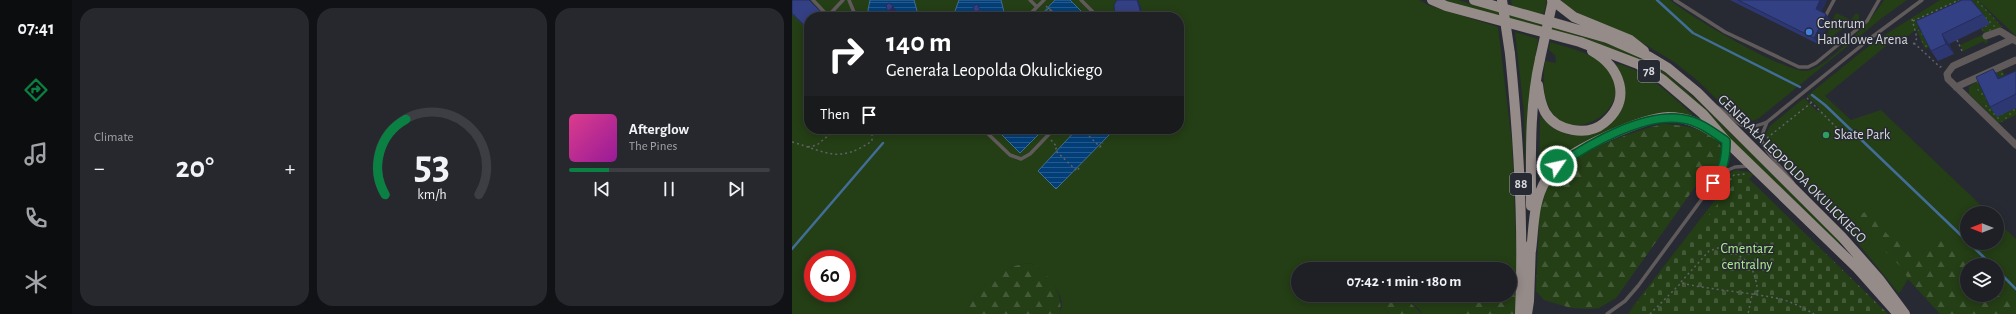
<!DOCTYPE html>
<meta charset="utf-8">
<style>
:root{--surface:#1e2026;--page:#26282e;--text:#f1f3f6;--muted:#a1a3a7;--line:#3c3e43;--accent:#0b8043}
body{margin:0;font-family:"Alegreya Sans",sans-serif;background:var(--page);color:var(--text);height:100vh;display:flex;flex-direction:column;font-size:15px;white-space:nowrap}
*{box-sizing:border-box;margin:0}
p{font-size:13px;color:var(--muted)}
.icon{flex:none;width:22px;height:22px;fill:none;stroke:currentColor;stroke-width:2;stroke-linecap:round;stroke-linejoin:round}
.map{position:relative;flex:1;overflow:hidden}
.drawer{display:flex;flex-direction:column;gap:8px;padding:8px;background:#101215;width:720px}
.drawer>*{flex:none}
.top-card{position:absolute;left:12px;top:12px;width:380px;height:122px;border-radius:16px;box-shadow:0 2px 10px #0003,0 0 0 1px var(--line);background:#202124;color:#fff;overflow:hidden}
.needle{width:26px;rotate:270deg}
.fabs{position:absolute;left:1168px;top:206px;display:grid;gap:8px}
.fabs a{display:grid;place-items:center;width:44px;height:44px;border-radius:50%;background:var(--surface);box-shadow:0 2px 10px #0003,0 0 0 1px var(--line);font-size:20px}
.speed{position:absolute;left:12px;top:250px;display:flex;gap:8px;font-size:20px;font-weight:700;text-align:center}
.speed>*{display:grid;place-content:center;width:52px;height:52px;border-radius:50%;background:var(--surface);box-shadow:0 2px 10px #0003,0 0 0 1px var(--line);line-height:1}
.speed .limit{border:6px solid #d22;background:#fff;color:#111}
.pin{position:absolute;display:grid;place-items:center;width:34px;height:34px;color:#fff;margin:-17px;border-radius:8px;box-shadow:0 2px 6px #0006}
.me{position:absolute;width:44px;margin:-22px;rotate:56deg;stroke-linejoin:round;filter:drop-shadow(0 0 3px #0008)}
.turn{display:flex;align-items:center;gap:14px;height:84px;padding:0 16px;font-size:18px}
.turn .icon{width:52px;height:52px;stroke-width:2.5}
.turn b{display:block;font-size:28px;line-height:34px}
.then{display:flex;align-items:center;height:38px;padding:0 16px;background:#0003;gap:8px;font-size:15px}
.big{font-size:30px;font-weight:600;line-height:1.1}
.drawer .tile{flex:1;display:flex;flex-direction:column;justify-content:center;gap:6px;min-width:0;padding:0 14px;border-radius:16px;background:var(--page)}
.drawer .dial{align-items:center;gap:0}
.dial svg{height:104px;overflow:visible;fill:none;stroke:var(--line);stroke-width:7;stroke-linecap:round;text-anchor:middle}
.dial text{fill:var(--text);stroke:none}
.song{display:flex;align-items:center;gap:12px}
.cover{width:48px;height:48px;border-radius:6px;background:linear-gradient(135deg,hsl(330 70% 55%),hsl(300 70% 35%))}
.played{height:4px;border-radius:2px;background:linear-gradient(90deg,var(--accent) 20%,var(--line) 20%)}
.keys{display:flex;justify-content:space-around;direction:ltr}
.heat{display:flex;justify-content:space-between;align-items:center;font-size:22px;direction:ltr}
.drawer .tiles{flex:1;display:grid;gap:8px;grid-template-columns:repeat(3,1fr)}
.trip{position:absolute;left:499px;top:262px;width:226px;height:40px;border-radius:20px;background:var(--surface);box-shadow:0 2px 10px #0003,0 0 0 1px var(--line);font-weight:600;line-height:40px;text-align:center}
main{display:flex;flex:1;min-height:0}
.menu{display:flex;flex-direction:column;width:72px;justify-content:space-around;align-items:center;background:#0c0d0f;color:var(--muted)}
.menu .icon{width:28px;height:28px}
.menu .selected{color:var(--accent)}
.menu b{font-size:18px;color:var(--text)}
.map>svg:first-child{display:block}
</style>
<main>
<nav class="menu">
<b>07:41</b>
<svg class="icon selected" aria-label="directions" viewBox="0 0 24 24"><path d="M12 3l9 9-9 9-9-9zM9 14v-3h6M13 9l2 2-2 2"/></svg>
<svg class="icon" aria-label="music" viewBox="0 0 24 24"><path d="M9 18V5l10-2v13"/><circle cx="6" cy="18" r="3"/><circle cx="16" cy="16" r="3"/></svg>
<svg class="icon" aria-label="phone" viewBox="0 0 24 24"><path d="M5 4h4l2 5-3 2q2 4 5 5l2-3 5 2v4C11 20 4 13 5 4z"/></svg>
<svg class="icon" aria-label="climate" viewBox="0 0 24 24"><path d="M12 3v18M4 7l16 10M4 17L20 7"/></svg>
</nav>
<section class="drawer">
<div class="tiles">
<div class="tile"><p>Climate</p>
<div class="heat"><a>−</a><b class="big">20°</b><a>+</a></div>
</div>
<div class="tile dial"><svg viewBox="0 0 100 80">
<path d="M14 69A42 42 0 1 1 86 69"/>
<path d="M14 69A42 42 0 0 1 30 11" stroke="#0b8043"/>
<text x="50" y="56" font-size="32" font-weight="700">53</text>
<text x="50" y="72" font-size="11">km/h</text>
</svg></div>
<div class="tile">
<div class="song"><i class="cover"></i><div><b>Afterglow</b><p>The Pines</p></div></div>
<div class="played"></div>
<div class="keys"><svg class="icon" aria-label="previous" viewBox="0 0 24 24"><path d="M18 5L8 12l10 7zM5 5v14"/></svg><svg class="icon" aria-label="pause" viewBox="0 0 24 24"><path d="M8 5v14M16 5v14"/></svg><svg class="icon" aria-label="next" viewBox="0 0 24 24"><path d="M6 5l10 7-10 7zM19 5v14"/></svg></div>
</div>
</div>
</section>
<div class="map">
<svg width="1224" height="314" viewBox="0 0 1224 314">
<defs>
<pattern id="forest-firs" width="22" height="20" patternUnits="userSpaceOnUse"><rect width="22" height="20" fill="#243e15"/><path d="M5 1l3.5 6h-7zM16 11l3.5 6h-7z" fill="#435937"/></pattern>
<pattern id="cemetery-stones" width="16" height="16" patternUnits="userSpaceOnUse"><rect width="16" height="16" fill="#243e15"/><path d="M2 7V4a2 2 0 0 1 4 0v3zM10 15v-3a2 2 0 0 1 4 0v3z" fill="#435937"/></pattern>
<pattern id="garden-dots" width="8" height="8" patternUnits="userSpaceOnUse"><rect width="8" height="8" fill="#243e15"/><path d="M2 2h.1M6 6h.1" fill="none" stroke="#435937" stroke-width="1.8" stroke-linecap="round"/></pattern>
<pattern id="water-rules" width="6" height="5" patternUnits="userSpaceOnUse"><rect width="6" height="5" fill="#023f79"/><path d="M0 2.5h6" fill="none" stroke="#265a8c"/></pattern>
</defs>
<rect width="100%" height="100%" fill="#282a33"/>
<!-- grass -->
<path fill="#243e15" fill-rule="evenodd" d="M0 0H627L636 5 706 27 720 144 726 293H718V269H506V295H592C588 302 593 308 597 314H267C269 309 271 304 269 299 265 286 250 269 238 263 207 265 187 289 172 314H0ZM17 17H387V129H17ZM21 259H55V293H21Z
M651 0H666L810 42 835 51 860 64 875 74 907 102 1048 242 1046 244 862 70Z
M719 0H754L755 2 751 15 720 6Z
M769 0H878C895 15 995 74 1015 71 1036 67 1081 19 1092 0H1115L1090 18 966 119 955 122 954 124 946 120 905 80 882 62 854 45 800 21 776 7Z
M1148 0H1224V36L1186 0 1133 23 1109 41 1095 45 1033 96 1059 120 1089 110 1197 213H1175V243H1205V221L1224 239V314H1148L1116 279 1107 294 1045 217 978 148 973 136 978 126 1012 98 1026 112 1028 109 1015 96 1083 41ZM1175 265H1205V295H1175Z
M1044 13 1059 20 1064 13 1067 15V23L1049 30 1039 37 1035 35Z
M723 32 746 39 739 96 734 181 732 112Z
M1192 34 1196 42 1193 44 1192 41 1171 51 1168 45Z
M758 42C773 47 794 51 807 61 869 110 737 177 753 61L764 63 763 55 757 50Z
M824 64C850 67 881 97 900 114V117L848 119 747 178 748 116 762 129 777 135H798L815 127 821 122 828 109 829 76Z
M1182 83 1195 111 1177 94V87Z
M943 170 957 172 961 175 835 314 926 196 921 191 935 175Z
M610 295H693L680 300 664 314H630L628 310Z"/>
<!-- forest -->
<path fill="url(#forest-firs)" d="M870 124C887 124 932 130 930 154 929 166 919 175 913 183L908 180 824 298 807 308 797 309 779 308 752 300 744 291C745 270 746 248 747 227 747 218 746 208 748 200 755 160 836 133 870 124Z
M1075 211 1080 214 1095 234 1121 251 1133 250 1145 237 1177 251 1183 265H1175V295H1205V291L1215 298 1224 308V314H1149L1116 279 1110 268 1071 229 1067 219 1069 214Z
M238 263C255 271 274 295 267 314H172C188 288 205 266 238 263Z
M718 293H726L724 314H664C681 295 694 295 718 295Z
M592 295 611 296 630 314H597C593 308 588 302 592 295Z"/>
<!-- cemetery -->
<path fill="url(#cemetery-stones)" d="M946 179H957L1096 314H836Z"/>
<!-- garden -->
<path fill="url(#garden-dots)" d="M1186 0 1210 27 1192 33 1189 28 1198 24 1133 49 1125 31 1133 23Z
M1210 70C1217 84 1224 99 1224 115L1207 123 1195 111 1182 83Z"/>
<!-- water -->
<path fill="url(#water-rules)" stroke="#426d97" d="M78 0H122L125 11 124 17H77L76 10Z
M167 0H209L212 12V17H164L163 11Z
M263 0H278L295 17H267L257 8 249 17H247Z
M204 129H252L228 153Z
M285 129H323L264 189 246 171Z"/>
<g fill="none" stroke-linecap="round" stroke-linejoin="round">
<!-- stream -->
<path stroke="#426d97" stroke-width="2.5" d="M865 0 901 33 1008 87
M1020 95 1033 105 1175 241
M1177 243 1200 265
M0 249 91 143
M1205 270 1224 289"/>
<!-- path -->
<path stroke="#606269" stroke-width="1.5" stroke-dasharray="2 3" stroke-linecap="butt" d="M254 6 265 17
M1120 19 1125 38 1121 45
M1121 21 1167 0
M1165 40 1171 53
M1122 43 1148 67 1150 66
M1015 98 1057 140
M242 129 247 135
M290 129 308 147 311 143
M975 138 1019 103
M259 140 265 147 263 150 285 171 287 168
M0 142C35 152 46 164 80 141V135L74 129
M16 147 25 145 44 129
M1005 177 1034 207
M926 196 942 175 954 174
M889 282 917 251 929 247C956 259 961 262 966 292L960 295 956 314
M858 314 889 283C920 290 953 292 984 298 998 301 1010 307 1022 314"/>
<!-- lane -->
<path stroke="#605b5a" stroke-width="3.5" d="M21 0 36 16
M57 0 64 17
M238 0 244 6
M289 0 306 17
M883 0 933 32 1007 67H1016L1024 63 1075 21 1087 0
M1034 15 1042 0
M37 17 36 16 51 0
M235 17 252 0
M925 107C948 118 944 135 975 122L1080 37 1130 0
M975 122C973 128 969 134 970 140 971 150 994 172 1001 183
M191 129 218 155 229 159 238 154 262 129
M929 173 943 167 957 166
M815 314 833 301 846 286 929 173 934 158V144"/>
<!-- street -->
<path stroke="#605b5a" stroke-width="7" d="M1194 36 1208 31 1224 41
M1221 39 1161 66 1155 74 1156 79 1224 145
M1164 87 1224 60"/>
<!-- primary -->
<path stroke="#958b88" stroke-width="10" d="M640 0 654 6 788 42 846 64 871 80 911 114 934 141 1065 268 1106 314
M682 0 815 38 856 56 876 68 905 92 1050 237 1087 279 1113 314
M760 0 782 17 838 40 852 51
M718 54C727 142 732 225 728 314
M746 85C747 94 749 104 753 112 764 131 795 137 812 123 841 99 828 67 800 51
M739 206C739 157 737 107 748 59
M739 251C742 227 741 201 754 180 757 176 761 170 765 166 784 148 850 118 876 117 895 117 909 124 924 134
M735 314 737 301 739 244"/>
<!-- primary-bridge -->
<path stroke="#958b88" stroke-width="10" d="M710 0 718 54
M748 59 761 0"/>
</g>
<!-- wall -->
<path fill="#2d3772" d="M0 0 17 17V31L0 14Z
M938 0H1035L1029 12 1038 20 1026 44Z
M181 8 188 9 191 15 187 17Z
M95 10H104L101 15H98Z
M1191 14 1198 24 1157 44 1162 54 1146 61 1139 51 1124 21Z
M1201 69 1208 78 1224 71V108L1205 117 1198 107Z"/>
<!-- shaded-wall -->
<path fill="#242d5c" d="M345 0 348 4 351 15 350 17H348L346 15Z
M1028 0H1035L1028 15 1024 9Z
M101 6 104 10 101 15 98 10Z
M1034 14 1038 20 1026 44 1022 38Z
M1150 34 1157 44 1162 54 1154 44Z
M1201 69 1209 79H1206Z"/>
<!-- building -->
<path fill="#344084" stroke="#242d5c" d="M0 0H17L34 17H17V30L0 13Z
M325 0H345L348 10 346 15 344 17H325L323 14 322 5Z
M946 0H1028L1024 9 1034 14 1022 38Z
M1170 0H1179L1191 14 1150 34 1154 44 1139 51 1124 21Z
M97 3 101 6 98 10H95L94 5Z
M185 4 188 10 183 12 181 8 182 6Z
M1201 69 1206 79 1224 71V94L1198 107 1184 77Z"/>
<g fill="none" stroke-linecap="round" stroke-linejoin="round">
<defs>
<path id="route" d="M765 166C797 144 853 112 891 119 907 121 921 132 934 141 934 158 932 169 921 183"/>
</defs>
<!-- route casing -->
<use href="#route" stroke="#07532c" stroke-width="10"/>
<!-- route -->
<use href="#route" stroke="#0b8043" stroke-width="7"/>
</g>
<!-- markers -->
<circle fill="#3f7fe0" stroke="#282a33" stroke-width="1.5" cx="1017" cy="32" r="4"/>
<circle fill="#2e9e5b" stroke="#282a33" stroke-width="1.5" cx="1034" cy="135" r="4"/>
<g text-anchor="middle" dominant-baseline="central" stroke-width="3" stroke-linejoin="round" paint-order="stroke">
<!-- shield labels -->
<g fill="#282a33" stroke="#a2a4ab" stroke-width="1">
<rect x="846" y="60" width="22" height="22" rx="3"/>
<rect x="718" y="173" width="22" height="22" rx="3"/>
</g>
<g font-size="13" font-weight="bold" fill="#d7d9de">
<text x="857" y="71">78</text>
<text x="729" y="184">88</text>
</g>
<!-- poi labels -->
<g font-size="14" fill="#d7d9de" stroke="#282a33" text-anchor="start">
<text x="1025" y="24">Centrum<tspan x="1025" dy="16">Handlowe Arena</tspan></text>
<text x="1042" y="135">Skate Park</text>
</g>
<!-- street labels -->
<g font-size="14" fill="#d7d9de" stroke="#282a33">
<text transform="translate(1000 169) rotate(45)">GENERAŁA LEOPOLDA OKULICKIEGO</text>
</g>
<!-- park labels -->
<g font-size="14" fill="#afef8d" stroke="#282a33">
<text x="955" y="249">Cmentarz<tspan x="955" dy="16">centralny</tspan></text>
</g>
</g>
</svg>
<div class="fabs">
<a><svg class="needle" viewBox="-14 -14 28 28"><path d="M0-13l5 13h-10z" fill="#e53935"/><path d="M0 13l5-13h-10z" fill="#a1a3a7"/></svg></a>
<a><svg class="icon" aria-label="layers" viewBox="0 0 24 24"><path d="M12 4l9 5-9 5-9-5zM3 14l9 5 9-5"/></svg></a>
</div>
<div class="speed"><div class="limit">60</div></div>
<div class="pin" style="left:921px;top:183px;background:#d93025"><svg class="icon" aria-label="arrive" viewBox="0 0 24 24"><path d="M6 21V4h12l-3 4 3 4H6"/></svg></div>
<svg class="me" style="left:765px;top:166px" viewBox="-20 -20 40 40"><circle r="17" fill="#0b8043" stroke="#fff" stroke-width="3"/><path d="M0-11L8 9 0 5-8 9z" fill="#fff"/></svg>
<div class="trip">07:42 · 1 min · 180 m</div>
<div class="top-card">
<div class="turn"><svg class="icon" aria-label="right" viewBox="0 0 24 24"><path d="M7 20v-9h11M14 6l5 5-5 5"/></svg><div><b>140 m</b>Generała Leopolda Okulickiego</div></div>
<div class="then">Then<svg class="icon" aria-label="arrive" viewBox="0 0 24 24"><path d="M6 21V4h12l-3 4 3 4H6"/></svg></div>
</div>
</div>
</main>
